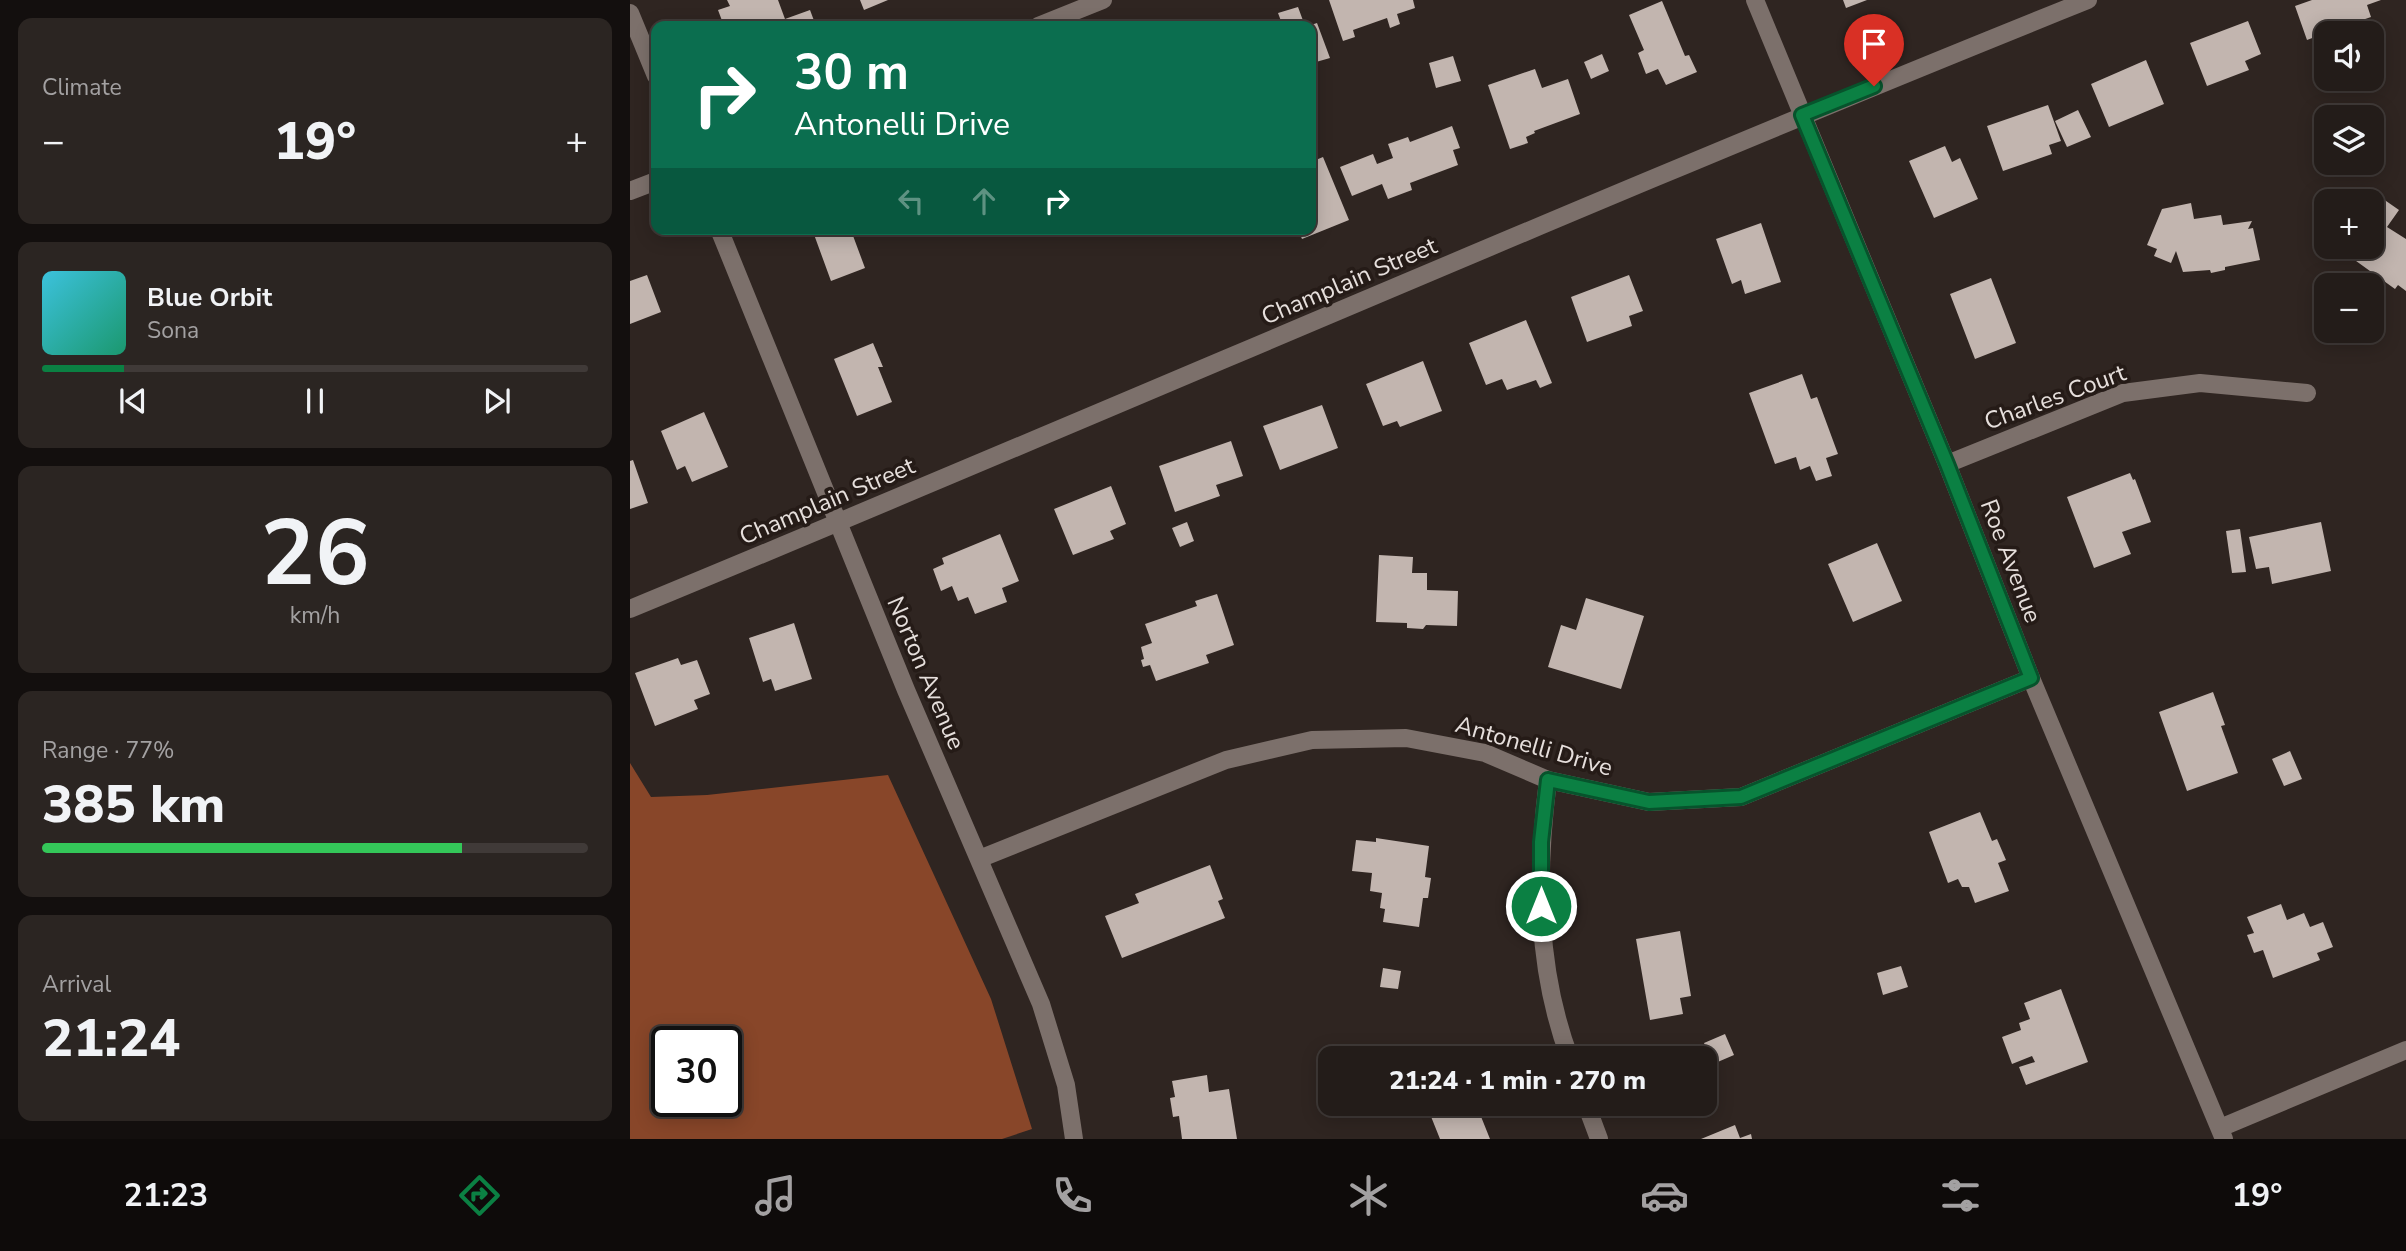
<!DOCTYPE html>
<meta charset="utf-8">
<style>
:root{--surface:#231c19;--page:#2b2522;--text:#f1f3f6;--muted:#a3a1a2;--line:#403a38;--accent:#0b8043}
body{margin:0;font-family:"Nunito Sans",sans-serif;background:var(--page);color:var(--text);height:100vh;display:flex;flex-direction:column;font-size:26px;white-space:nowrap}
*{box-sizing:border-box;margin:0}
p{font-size:23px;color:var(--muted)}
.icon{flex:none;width:38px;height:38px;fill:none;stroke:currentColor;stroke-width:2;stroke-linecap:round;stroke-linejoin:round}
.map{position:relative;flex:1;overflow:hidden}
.panel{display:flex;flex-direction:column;gap:18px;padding:18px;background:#130f0e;width:630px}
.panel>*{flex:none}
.hud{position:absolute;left:21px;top:21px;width:665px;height:214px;border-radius:14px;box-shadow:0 4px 18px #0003,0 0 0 2px var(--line);background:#0b6e4f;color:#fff;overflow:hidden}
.tools{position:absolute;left:1684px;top:21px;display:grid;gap:14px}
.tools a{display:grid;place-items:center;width:70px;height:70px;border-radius:14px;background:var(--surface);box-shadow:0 4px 18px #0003,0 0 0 2px var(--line);font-size:35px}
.speed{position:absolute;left:21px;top:1026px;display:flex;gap:14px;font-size:35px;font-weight:700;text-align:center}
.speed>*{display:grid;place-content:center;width:91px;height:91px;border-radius:50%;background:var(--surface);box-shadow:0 4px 18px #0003,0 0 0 2px var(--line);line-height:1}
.speed .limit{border:4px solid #111;border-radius:10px;background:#fff;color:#111}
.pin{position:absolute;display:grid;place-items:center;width:60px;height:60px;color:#fff;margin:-72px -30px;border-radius:50% 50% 50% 0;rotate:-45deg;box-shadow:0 0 7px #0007}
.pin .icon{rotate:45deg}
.me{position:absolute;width:77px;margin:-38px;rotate:0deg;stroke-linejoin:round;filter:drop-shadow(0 0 5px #0008)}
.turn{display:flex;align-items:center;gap:24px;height:147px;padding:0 28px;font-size:32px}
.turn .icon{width:91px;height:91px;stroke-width:2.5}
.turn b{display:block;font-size:49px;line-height:60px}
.lanes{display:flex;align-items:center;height:66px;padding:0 28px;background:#0003;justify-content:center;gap:35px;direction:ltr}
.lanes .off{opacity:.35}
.big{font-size:52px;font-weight:800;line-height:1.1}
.panel .card{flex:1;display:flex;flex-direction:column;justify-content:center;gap:10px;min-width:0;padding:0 24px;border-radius:14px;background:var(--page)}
.panel .dial{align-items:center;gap:0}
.dial b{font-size:91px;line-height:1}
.song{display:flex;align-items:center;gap:21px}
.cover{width:84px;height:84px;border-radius:10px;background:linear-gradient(135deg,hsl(190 70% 55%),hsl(160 70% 35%))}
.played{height:7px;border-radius:4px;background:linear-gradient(90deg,var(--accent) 15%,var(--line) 15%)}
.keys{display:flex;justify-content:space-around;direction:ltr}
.heat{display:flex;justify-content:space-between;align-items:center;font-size:38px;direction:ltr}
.charge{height:10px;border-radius:5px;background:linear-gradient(90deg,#34c759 77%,var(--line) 0)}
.trip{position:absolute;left:688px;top:1046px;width:399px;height:70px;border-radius:14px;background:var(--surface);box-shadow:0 4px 18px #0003,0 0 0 2px var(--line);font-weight:800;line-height:70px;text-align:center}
.dock{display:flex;height:112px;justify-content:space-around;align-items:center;background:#0e0b0a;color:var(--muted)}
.dock .icon{width:49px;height:49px}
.dock .on{color:var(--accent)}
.dock b{font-size:32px;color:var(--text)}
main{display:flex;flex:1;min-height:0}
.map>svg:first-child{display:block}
</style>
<main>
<section class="panel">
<div class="card"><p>Climate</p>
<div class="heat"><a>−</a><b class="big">19°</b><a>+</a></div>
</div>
<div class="card">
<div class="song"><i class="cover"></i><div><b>Blue Orbit</b><p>Sona</p></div></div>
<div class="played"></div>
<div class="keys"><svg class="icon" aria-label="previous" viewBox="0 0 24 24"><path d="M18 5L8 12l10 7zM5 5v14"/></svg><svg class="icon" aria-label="pause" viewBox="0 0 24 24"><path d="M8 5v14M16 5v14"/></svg><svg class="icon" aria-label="next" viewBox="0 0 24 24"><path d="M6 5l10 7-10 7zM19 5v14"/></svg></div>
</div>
<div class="card dial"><b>26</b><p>km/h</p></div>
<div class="card"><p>Range · 77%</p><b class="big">385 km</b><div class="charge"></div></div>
<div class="card"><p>Arrival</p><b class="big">21:24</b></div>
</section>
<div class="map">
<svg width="1776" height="1139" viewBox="0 0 1776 1139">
<rect width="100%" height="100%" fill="#2f2521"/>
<!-- forest -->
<path fill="#884629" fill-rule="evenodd" d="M0 763 21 797 77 795 258 775 361 999 402 1129 372 1139H0ZM37 1041H96V1101H37Z"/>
<!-- building -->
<path fill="#c2b5af" d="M97 0H148L155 19 180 10 186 26H94L88 10 100 6Z
M230 0H258L234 10Z
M699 0H783L785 8 767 14 770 24 760 28 757 18 723 30 725 37 713 41Z
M1213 0H1237L1216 8Z
M1682 0H1751L1737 5 1741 17 1718 25 1721 33H1707L1706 29 1677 40 1665 6Z
M1032 1 1055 56 1059 55 1067 72 1036 85 1028 69 1016 74 1008 53 1014 50 999 15Z
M668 7 675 26H638L651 21 648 13Z
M1618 21 1631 54 1615 61 1619 70 1577 86 1560 43Z
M687 23 700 58 686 62 688 66 681 69V25Z
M972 54 979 71 961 79 954 62Z
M823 56 831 81 806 88 799 63Z
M1516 60 1534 104 1479 127 1461 84Z
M905 69 912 88 938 79 950 114 904 131 905 133 896 137 898 143 880 149 858 85Z
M1418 105 1431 141 1419 145 1422 154 1373 171 1357 126Z
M1448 110 1461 137 1437 147 1425 121Z
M822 126 830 148 823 150 828 165 780 183 782 190 758 199 752 184 722 196 710 167 743 154 747 164 763 158 758 144 778 137 780 142Z
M1315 146 1322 162 1330 158 1348 199 1304 218 1279 161Z
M693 157 719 220 672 239 668 229H681V162Z
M1746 194 1769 210 1757 227 1776 239V291L1768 285 1765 289 1708 248 1741 247V201Z
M1561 203 1564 219 1591 215 1593 225 1622 221 1618 229 1623 228 1630 260 1595 267V270L1581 273 1580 270 1553 272 1546 251 1541 263 1524 256 1527 249 1517 245 1532 209Z
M1131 223 1151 282 1115 294 1111 280 1102 284 1086 239Z
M182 229H224L222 233 235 268 201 281Z
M17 275 31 312 0 324V281Z
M999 275 1013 311 999 316 1002 326 957 342 941 297Z
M1361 278 1386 343 1345 359 1320 294Z
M896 320 922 383 910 388 906 380 877 390 872 379 856 385 839 343Z
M243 343 253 367H248L262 402 227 416 204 359Z
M793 361 812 411 770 427 767 421 753 426 736 384Z
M1172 374 1181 399 1187 397 1208 454 1196 458 1202 476 1186 481 1180 466 1170 470 1166 457 1145 464 1119 393Z
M692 405 708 448 650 470 633 426Z
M74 412 98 467 62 482 55 466 47 470 31 431Z
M601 441 613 476 586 485 590 496 545 512 529 466Z
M3 460 18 503 0 509V461Z
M1500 473 1503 480 1505 479 1521 522 1492 532 1501 554 1464 568 1437 497Z
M481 486 496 524 480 531 484 539 443 555 424 509Z
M557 522 564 541 550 547 542 528Z
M1691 522 1701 571 1642 584 1639 567 1626 569 1619 537Z
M1610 529 1616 572 1602 573 1596 531Z
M370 534 389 581 372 588 377 602 345 614 338 597 328 601 322 586 311 591 303 569 314 564 312 558Z
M1247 543 1272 601 1223 622 1198 564Z
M749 555 783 557 782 573H797V590L828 591 827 626 796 625 793 629 777 628V623L746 622Z
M587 594 604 645 576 655 579 663 526 681 520 665 513 667 511 660 514 659 511 647 522 643 515 624 567 606 565 601Z
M956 598 1014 616 991 689 918 667 931 625 946 630Z
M164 623 182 679 145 691 141 679 133 682 119 638Z
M48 658 51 665 67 660 80 694 64 700 68 709 25 726 5 673Z
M1583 692 1595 725 1591 726 1608 773 1557 791 1529 712Z
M1660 751 1672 779 1654 786 1642 759Z
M1350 812 1362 841 1367 839 1376 860 1368 863 1379 891 1345 903 1339 887H1332L1328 879 1318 883 1299 832Z
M746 838 799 846 795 877 801 878 798 898H793L789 927 753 922 755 909 750 908 752 893 740 891 742 873 722 871 726 840 746 842Z
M580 865 593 899 588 901 595 918 492 958 475 916 509 903 505 894Z
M1651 904 1657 920 1674 913 1680 927 1693 922 1703 947 1687 953 1690 960 1643 978 1633 950 1624 953 1617 935 1624 933 1617 917Z
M1050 931 1061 996 1050 998 1053 1014 1020 1020 1006 939Z
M1271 966 1278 987 1253 995 1247 973Z
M753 968 771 971 768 989 750 987Z
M1431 989 1458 1062 1396 1085 1389 1067 1405 1062 1402 1056 1382 1064 1372 1037 1391 1030 1389 1023 1400 1019 1394 1003Z
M1095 1034 1104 1055 1083 1064 1074 1043Z
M577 1075 579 1092 599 1089 607 1139H552L549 1116 543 1117 540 1098 545 1097 542 1081Z
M796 1104H846L860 1139H810Z
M1105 1125 1110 1138 1121 1134 1122 1139H1071Z"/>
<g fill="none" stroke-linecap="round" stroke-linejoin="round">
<!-- minor -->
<path stroke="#7c706b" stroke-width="18" d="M1125 0 1317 464 1401 678 1594 1139
M0 13 26 76
M408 26 473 0
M0 191 26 181
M89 229 276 690 411 1004 436 1085 444 1139
M1317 464 1493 393 1570 383 1677 393
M0 609C487 408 969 196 1458 0
M918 780C906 875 906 968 940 1059
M349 859 596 760 682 740 776 738 855 753 918 780 1019 802 1111 797 1401 678
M956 1104 969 1139
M1590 1128 1776 1050"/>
</g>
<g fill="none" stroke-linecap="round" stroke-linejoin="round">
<defs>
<path id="route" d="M911 906V842L918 780 1019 802 1111 797 1401 678 1317 464 1172 115 1244 86"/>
</defs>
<!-- route casing -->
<use href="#route" stroke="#07532c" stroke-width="18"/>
<!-- route -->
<use href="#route" stroke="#0b8043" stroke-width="12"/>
</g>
<g text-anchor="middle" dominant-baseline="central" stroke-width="7" stroke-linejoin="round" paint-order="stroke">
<!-- street labels -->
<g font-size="24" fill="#e6dfdc" stroke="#251b17">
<text transform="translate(719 281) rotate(-23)">Champlain Street</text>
<text transform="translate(1425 397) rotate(-20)">Charles Court</text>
<text transform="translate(197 501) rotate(-23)">Champlain Street</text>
<text transform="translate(1381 561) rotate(69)">Roe Avenue</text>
<text transform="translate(296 673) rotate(67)">Norton Avenue</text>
<text transform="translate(904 746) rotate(16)">Antonelli Drive</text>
</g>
</g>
</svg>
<div class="tools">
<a><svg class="icon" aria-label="sound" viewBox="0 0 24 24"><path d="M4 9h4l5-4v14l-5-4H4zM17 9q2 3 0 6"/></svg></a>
<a><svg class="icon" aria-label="layers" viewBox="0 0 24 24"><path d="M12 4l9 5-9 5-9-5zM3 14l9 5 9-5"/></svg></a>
<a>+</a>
<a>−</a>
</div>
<div class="speed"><div class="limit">30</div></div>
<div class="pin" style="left:1244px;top:86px;background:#d93025"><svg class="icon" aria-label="arrive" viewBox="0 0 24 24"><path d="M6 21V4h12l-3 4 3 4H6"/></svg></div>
<svg class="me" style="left:911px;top:906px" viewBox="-20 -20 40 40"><circle r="17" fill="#0b8043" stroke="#fff" stroke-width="3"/><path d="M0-11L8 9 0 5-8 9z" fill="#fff"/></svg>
<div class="trip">21:24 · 1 min · 270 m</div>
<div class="hud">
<div class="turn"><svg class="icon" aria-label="right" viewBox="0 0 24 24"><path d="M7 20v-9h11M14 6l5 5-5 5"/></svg><div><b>30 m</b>Antonelli Drive</div></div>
<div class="lanes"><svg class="icon off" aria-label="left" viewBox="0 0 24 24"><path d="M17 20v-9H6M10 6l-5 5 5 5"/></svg><svg class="icon off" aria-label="ahead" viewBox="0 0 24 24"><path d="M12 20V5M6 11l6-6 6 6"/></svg><svg class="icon" aria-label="right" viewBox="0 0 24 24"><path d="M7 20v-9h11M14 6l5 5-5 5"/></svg></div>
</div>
</div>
</main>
<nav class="dock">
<b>21:23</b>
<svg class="icon on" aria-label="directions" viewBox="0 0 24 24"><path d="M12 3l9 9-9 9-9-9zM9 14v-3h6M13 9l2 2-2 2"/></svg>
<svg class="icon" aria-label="music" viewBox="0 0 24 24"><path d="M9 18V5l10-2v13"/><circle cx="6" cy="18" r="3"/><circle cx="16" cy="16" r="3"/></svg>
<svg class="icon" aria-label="phone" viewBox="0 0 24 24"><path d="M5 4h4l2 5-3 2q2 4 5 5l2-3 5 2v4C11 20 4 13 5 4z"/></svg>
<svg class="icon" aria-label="climate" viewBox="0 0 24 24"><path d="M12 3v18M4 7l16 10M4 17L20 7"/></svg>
<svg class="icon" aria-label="car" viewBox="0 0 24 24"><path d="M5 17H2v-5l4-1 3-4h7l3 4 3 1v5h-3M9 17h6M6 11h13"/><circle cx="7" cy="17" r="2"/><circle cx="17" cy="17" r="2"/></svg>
<svg class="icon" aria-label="filters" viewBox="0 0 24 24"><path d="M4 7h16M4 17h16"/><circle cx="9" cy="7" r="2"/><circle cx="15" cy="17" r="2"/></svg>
<b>19°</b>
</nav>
